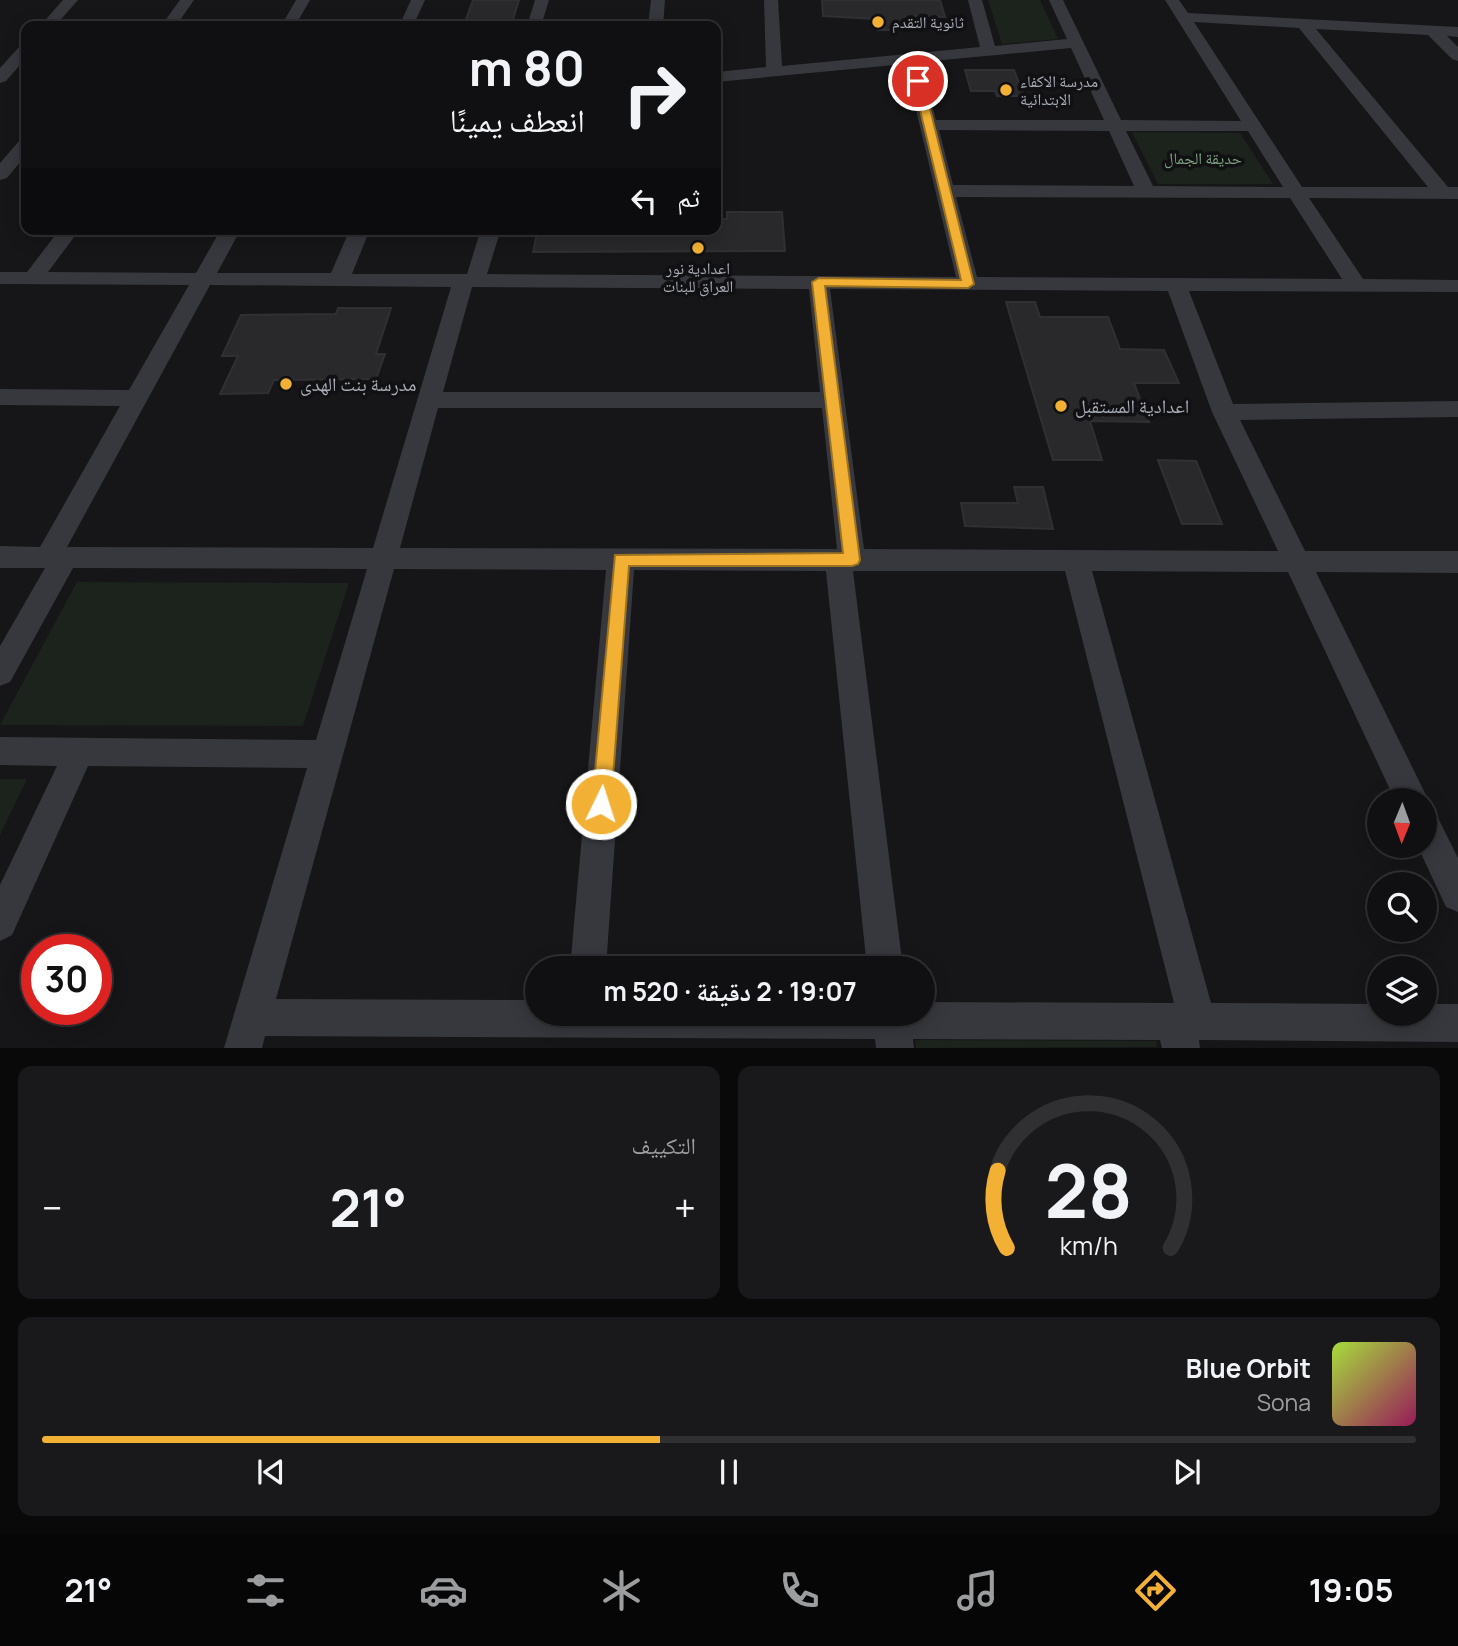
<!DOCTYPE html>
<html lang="ar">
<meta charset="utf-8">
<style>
:root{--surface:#101012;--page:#19191b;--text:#f1f3f6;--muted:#9c9d9f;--line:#303032;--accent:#f2b134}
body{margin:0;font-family:Manrope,"Noto Naskh Arabic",sans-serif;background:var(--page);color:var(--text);direction:rtl;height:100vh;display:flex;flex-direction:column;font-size:26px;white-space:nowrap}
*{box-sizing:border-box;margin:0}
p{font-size:23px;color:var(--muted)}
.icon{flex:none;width:38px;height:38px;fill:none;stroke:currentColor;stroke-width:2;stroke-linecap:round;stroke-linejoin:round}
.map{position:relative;height:1048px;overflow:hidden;direction:ltr}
.drawer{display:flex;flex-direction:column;gap:18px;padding:18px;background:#09090a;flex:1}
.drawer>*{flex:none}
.hud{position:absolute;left:21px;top:21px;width:700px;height:214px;border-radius:14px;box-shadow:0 4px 18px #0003,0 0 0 2px var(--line);direction:rtl;background:#101012;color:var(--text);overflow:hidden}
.needle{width:46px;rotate:181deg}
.buttons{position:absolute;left:1367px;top:788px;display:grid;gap:14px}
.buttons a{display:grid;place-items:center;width:70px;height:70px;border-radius:50%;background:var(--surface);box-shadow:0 4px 18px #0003,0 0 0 2px var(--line);font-size:35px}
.speed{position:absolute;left:21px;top:934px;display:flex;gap:14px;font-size:35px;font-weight:700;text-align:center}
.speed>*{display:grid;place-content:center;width:91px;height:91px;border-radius:50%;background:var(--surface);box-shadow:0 4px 18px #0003,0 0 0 2px var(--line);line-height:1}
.speed .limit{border:10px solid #d22;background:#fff;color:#111}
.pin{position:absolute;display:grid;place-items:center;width:60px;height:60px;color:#fff;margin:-30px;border:4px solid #fff;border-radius:50%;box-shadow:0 2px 7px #0007}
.me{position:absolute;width:77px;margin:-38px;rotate:4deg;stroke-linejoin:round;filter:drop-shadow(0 0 5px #0008)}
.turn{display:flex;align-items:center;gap:24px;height:147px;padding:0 21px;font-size:32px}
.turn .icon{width:91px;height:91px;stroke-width:2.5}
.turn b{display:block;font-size:49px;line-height:60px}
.then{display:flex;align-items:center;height:66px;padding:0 21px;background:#0003;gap:14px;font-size:26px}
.big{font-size:52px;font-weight:700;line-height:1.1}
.drawer .widget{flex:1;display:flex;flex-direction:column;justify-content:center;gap:10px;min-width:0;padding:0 24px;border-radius:14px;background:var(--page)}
.drawer .dial{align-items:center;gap:0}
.dial svg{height:182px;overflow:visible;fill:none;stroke:var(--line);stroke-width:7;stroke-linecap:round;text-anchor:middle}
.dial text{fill:var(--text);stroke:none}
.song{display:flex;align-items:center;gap:21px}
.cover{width:84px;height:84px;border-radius:10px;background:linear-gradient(135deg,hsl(80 70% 55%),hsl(330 70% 35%))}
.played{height:7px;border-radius:4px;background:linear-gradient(90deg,var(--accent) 45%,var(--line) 45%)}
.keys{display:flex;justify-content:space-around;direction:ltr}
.heat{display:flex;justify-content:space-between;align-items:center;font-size:38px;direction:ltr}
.drawer .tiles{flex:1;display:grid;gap:18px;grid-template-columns:1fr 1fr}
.widget:last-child{grid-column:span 2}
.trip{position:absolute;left:525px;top:956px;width:410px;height:70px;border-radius:35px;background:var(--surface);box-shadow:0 4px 18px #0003,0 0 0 2px var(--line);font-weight:700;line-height:70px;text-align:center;direction:rtl}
.tabs{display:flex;height:112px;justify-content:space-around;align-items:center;background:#060607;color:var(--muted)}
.tabs .icon{width:49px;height:49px}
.tabs .selected{color:var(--accent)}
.tabs b{font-size:32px;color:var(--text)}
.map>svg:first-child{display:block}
</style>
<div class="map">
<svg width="1458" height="1048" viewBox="0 0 1458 1048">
<rect width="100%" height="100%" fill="#161618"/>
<!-- green -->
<path fill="#1c231d" d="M988 0H1040L1058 39 1002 44Z
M1132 132 1240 133 1273 184H1158Z
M77 582 349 583 303 726 0 725Z
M0 779H27L0 835Z
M915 1040 1156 1041 1157 1047 916 1048Z"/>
<!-- building -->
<path fill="#29292c" stroke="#303034" stroke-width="2" d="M473 0H519L511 26 464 25Z
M822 0H940L945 17 910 16 913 30H878L876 19 823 16Z
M965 70H1014L1024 96H997L995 91H971Z
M727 212H782L785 251 533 252 538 229H716V219H727Z
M1006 302H1035L1040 317H1108L1120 349 1164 350 1179 383H1134L1149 422 1090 421 1102 460H1053Z
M338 308H391L376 354H385L376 379 274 380 268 393 220 394 238 356H222L241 315 336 314Z
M1158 460 1196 461 1222 524H1182Z
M1014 487H1043L1053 529 965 526 961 503H1018Z"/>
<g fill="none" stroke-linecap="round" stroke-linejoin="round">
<!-- minor -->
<path fill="#37383d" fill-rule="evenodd" d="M63 0H78L55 26H40Z
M180 0H194L176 26H161Z
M296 0H310L295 26H281Z
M411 0H425L413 26H399Z
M535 0H549L541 26H527Z
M651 0H665L663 26H648Z
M764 0H778L782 66 980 47 968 0H982L995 46 1067 39 1049 0H1063L1121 120 1241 121 1165 0H1179L1188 13 1458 27V37L1447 36 1458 47V61L1452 59 1428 35 1316 29 1448 187H1458V199L1309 198 1363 279 1458 280V292L1189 291 1233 404 1458 401V417L1240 420 1305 551H1458V573L1316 572 1423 789 1428 800 1424 808V800H1395L1288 572 1092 571 1211 1003 1379 1004V1013H1424V1004H1458V1042L1199 1040 1200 1048H1162L1160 1040 913 1039 914 1048H876L875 1039 265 1036 262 1048H224L307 768 88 766 12 935 0 941V885L57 766 0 765V737L316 740 367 569 73 568 10 682 0 686V646L45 568H0V546L40 547 120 406 0 405V389L129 390 189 285 0 284V272H27L60 229H80L48 272 196 273 221 229H241L217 273H331L350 229H370L352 274H467L481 229H501L487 274 956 277 905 64 716 82V72L766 67ZM1194 22 1299 28 1428 187H1302ZM1071 48 1104 120H936L921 62ZM939 130 1109 131 1134 186 953 185ZM1126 131H1248L1283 187 1153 186ZM956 197 1290 198 1342 279 977 277ZM210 285 451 287 373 548 67 547ZM472 287 809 289 820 392H443ZM830 289 1168 291 1212 412 1278 551 864 549ZM438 408H822L837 549 400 548ZM394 569 606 570 570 968H606L634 570 826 571 867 968H903L853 571H1065L1174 1003 922 1002V1013H537V1000L276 999Z
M26 44V58L6 81 0 83V68L20 46Z
M26 139V155L7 178 0 180V163L20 140Z
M1424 809 1436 814 1458 858V912L1446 907 1417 845H1424Z"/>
</g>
<!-- route -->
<path fill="#f2b134" stroke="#9d7322" stroke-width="2" d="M918 78 923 81 974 284 968 288 825 286 860 560 858 564 852 566H629L611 804 608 811 601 814 595 811 592 804 615 555 843 553 812 282 819 278 961 280 913 81Z"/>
<!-- markers -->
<g fill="#f2b134" stroke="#111113" stroke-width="2.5">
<circle cx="878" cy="22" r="7"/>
<circle cx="1006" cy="90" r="7"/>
<circle cx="698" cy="248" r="7"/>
<circle cx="286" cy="384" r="7"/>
<circle cx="1061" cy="406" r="7"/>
</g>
<g text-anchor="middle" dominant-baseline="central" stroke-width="7" stroke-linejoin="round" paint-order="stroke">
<!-- far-poi labels -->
<g font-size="16" fill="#a8adb8" stroke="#111113" text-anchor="start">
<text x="892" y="22">ثانوية التقدم</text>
<text x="1020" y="81">مدرسة الاكفاء<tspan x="1020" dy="18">الابتدائية</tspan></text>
<text x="698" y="268" text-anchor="middle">اعدادية نور<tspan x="698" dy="18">العراق للبنات</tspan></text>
</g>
<!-- far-park labels -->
<g font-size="16" fill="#7fa381" stroke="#111113">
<text x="1203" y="158">حديقة الجمال</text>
</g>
<!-- poi labels -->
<g font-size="19" fill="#a8adb8" stroke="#111113" text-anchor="start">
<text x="300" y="384">مدرسة بنت الهدی</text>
<text x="1075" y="406">اعدادية المستقبل</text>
</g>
</g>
</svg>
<div class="buttons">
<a><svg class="needle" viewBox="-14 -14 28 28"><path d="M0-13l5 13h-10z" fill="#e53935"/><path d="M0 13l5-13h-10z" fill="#9c9d9f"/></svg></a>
<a><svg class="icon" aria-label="search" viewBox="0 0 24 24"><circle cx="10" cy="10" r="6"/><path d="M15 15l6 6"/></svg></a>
<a><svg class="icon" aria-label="layers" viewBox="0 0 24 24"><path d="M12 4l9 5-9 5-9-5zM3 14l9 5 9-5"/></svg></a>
</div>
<div class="speed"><div class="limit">30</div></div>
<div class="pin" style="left:918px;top:81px;background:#d93025"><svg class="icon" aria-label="arrive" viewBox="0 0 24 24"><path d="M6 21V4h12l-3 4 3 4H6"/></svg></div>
<svg class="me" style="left:601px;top:804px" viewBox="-20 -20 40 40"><circle r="17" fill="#f2b134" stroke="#fff" stroke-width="3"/><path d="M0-11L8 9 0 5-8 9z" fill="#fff"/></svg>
<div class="trip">19:07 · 2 دقيقة · 520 m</div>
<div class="hud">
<div class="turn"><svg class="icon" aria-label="right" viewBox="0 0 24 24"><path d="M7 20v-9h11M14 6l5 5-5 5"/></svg><div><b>80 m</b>انعطف يمينًا</div></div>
<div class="then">ثم<svg class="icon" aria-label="left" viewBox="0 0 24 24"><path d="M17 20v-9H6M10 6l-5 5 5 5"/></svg></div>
</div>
</div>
<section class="drawer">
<div class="tiles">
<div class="widget dial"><svg viewBox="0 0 100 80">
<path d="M14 69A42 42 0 1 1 86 69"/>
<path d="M14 69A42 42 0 0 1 10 35" stroke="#f2b134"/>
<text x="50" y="56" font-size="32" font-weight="700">28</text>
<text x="50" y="72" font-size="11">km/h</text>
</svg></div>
<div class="widget"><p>التكييف</p>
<div class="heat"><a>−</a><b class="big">21°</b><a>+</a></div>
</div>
<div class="widget">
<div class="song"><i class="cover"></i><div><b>Blue Orbit</b><p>Sona</p></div></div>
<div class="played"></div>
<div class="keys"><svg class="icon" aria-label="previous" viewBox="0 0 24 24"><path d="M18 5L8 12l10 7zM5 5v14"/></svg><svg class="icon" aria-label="pause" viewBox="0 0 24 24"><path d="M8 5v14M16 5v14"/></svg><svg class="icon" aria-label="next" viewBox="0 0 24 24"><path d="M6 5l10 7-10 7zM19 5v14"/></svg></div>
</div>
</div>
</section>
<nav class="tabs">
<b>19:05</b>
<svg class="icon selected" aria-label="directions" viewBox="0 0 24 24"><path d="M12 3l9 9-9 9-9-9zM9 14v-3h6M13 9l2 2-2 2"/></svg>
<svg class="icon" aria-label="music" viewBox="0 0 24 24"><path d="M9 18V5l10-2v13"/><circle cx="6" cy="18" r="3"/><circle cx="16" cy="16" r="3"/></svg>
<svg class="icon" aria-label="phone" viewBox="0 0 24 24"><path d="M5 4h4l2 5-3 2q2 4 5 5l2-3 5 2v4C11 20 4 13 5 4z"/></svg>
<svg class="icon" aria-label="climate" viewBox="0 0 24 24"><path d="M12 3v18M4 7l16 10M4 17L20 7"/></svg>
<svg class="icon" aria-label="car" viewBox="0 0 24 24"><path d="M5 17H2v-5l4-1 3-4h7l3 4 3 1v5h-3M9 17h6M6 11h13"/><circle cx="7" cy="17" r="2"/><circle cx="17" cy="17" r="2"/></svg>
<svg class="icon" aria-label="filters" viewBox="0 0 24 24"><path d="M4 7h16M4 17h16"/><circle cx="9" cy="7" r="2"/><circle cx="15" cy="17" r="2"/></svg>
<b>21°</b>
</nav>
